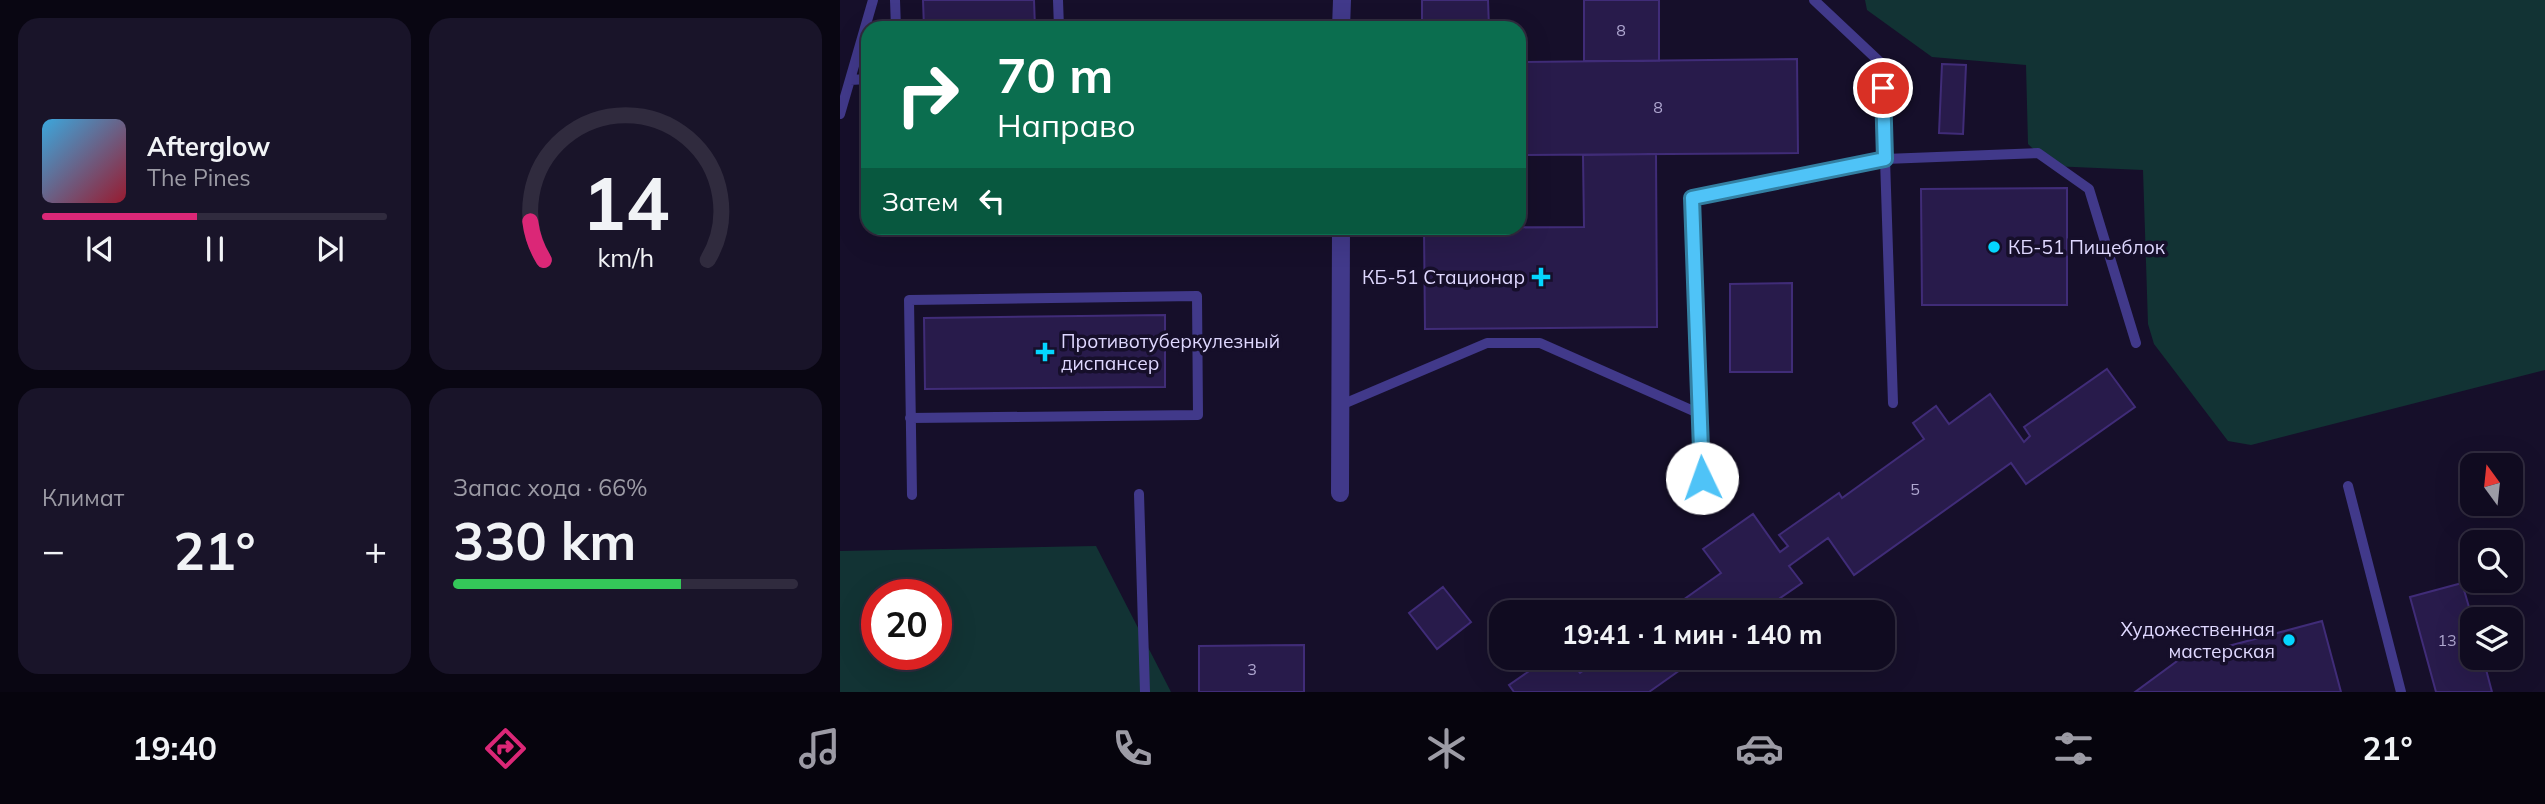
<!DOCTYPE html>
<html lang="ru">
<meta charset="utf-8">
<style>
:root{--surface:#100b20;--page:#191429;--text:#f1f3f6;--muted:#9c9ba5;--line:#302b3e;--accent:#db2777}
body{margin:0;font-family:Mulish,sans-serif;background:var(--page);color:var(--text);height:100vh;display:flex;flex-direction:column;font-size:26px;white-space:nowrap}
*{box-sizing:border-box;margin:0}
p{font-size:23px;color:var(--muted)}
.icon{flex:none;width:38px;height:38px;fill:none;stroke:currentColor;stroke-width:2;stroke-linecap:round;stroke-linejoin:round}
.map{position:relative;flex:1;overflow:hidden}
.drawer{display:flex;flex-direction:column;gap:18px;padding:18px;background:#090612;width:840px}
.drawer>*{flex:none}
.hud{position:absolute;left:21px;top:21px;width:665px;height:214px;border-radius:21px;box-shadow:0 7px 28px #0002,0 0 0 2px var(--line);background:#0b6e4f;color:#fff;overflow:hidden}
.needle{width:46px;rotate:345deg}
.buttons{position:absolute;left:1620px;top:453px;display:grid;gap:14px}
.buttons a{display:grid;place-items:center;width:63px;height:63px;border-radius:14px;background:var(--surface);box-shadow:0 7px 28px #0002,0 0 0 2px var(--line);font-size:35px}
.speed{position:absolute;left:21px;top:579px;display:flex;gap:14px;font-size:35px;font-weight:700;text-align:center}
.speed>*{display:grid;place-content:center;width:91px;height:91px;border-radius:50%;background:var(--surface);box-shadow:0 7px 28px #0002,0 0 0 2px var(--line);line-height:1}
.speed .limit{border:10px solid #d22;background:#fff;color:#111}
.pin{position:absolute;display:grid;place-items:center;width:60px;height:60px;color:#fff;margin:-30px;border:4px solid #fff;border-radius:50%;box-shadow:0 2px 7px #0007}
.me{position:absolute;width:77px;margin:-38px;rotate:357deg;stroke-linejoin:round;filter:drop-shadow(0 0 5px #0008)}
.turn{display:flex;align-items:center;gap:24px;height:147px;padding:0 21px;font-size:32px}
.turn .icon{width:91px;height:91px;stroke-width:2.5}
.turn b{display:block;font-size:49px;line-height:60px}
.then{display:flex;align-items:center;height:66px;padding:0 21px;background:#0003;gap:14px;font-size:26px}
.big{font-size:52px;font-weight:700;line-height:1.1}
.drawer .card{flex:1;display:flex;flex-direction:column;justify-content:center;gap:10px;min-width:0;padding:0 24px;border-radius:21px;background:var(--page)}
.drawer .dial{align-items:center;gap:0}
.dial svg{height:182px;overflow:visible;fill:none;stroke:var(--line);stroke-width:7;stroke-linecap:round;text-anchor:middle}
.dial text{fill:var(--text);stroke:none}
.song{display:flex;align-items:center;gap:21px}
.cover{width:84px;height:84px;border-radius:10px;background:linear-gradient(135deg,hsl(200 70% 55%),hsl(350 70% 35%))}
.played{height:7px;border-radius:4px;background:linear-gradient(90deg,var(--accent) 45%,var(--line) 45%)}
.keys{display:flex;justify-content:space-around;direction:ltr}
.heat{display:flex;justify-content:space-between;align-items:center;font-size:38px;direction:ltr}
.charge{height:10px;border-radius:5px;background:linear-gradient(90deg,#34c759 66%,var(--line) 0)}
.drawer .tiles{flex:1;display:grid;gap:18px;grid-template-columns:repeat(2,1fr)}
.trip{position:absolute;left:649px;top:600px;width:406px;height:70px;border-radius:21px;background:var(--surface);box-shadow:0 7px 28px #0002,0 0 0 2px var(--line);font-weight:700;line-height:70px;text-align:center}
.dock{display:flex;height:112px;justify-content:space-around;align-items:center;background:#06040d;color:var(--muted)}
.dock .icon{width:49px;height:49px}
.dock .selected{color:var(--accent)}
.dock b{font-size:32px;color:var(--text)}
main{display:flex;flex:1;min-height:0}
.map>svg:first-child{display:block}
</style>
<main>
<section class="drawer">
<div class="tiles">
<div class="card">
<div class="song"><i class="cover"></i><div><b>Afterglow</b><p>The Pines</p></div></div>
<div class="played"></div>
<div class="keys"><svg class="icon" aria-label="previous" viewBox="0 0 24 24"><path d="M18 5L8 12l10 7zM5 5v14"/></svg><svg class="icon" aria-label="pause" viewBox="0 0 24 24"><path d="M8 5v14M16 5v14"/></svg><svg class="icon" aria-label="next" viewBox="0 0 24 24"><path d="M6 5l10 7-10 7zM19 5v14"/></svg></div>
</div>
<div class="card dial"><svg viewBox="0 0 100 80">
<path d="M14 69A42 42 0 1 1 86 69"/>
<path d="M14 69A42 42 0 0 1 8 52" stroke="#db2777"/>
<text x="50" y="56" font-size="32" font-weight="700">14</text>
<text x="50" y="72" font-size="11">km/h</text>
</svg></div>
<div class="card"><p>Климат</p>
<div class="heat"><a>−</a><b class="big">21°</b><a>+</a></div>
</div>
<div class="card"><p>Запас хода · 66%</p><b class="big">330 km</b><div class="charge"></div></div>
</div>
</section>
<div class="map">
<svg width="1705" height="692" viewBox="0 0 1705 692">
<rect width="100%" height="100%" fill="#160f2a"/>
<!-- green -->
<path fill="#123334" fill-rule="evenodd" d="M1025 0H1705V370L1411 445 1388 441 1314 344 1308 324 1303 170 1211 166 1188 144 1186 65 1092 57 1027 10Z
M256 546 331 692H0V551ZM37 595H96V654H37Z"/>
<!-- building -->
<path fill="#281b4b" stroke="#402c78" stroke-width="2" d="M83 0H194L195 28H84Z
M582 0H648L649 28H582Z
M744 0H819V61H744Z
M957 59 958 153 679 155V62Z
M1102 64 1126 65 1123 134 1099 133Z
M816 154 817 327 585 329 584 228 744 227 743 155Z
M1227 188V305H1082L1081 189Z
M952 283V372H890V284Z
M325 315V387L85 389 84 318Z
M1267 369 1295 407 1186 484 1171 463 1014 575 988 538 949 566 962 583 920 612H826L881 573 863 549 913 514 940 552 948 546 939 535 999 493 1002 498 1084 439 1073 423 1096 406 1109 424 1150 394 1184 442 1190 436 1184 427Z
M1622 583 1633 621V658H1643L1652 692H1596L1570 597Z
M603 587 631 622 597 649 569 613Z
M1482 621 1501 692H1295L1340 659Z
M464 645V692H359V646Z
M708 658H728L740 673 761 658H857L809 692H674L669 685Z"/>
<g fill="none" stroke-linecap="round" stroke-linejoin="round">
<!-- lane -->
<path stroke="#41398a" stroke-width="10" d="M55 0 56 28
M218 0 219 28
M10 80 28 79
M0 114 33 0
M1053 403 1045 159 1198 153 1249 189 1296 343
M501 405 647 343H700L858 413 862 478
M858 413 852 198 1045 159 1042 64 974 0
M70 418 358 415 357 296 69 300 72 495
M1508 486 1561 692
M299 494 305 692"/>
<!-- street -->
<path stroke="#41398a" stroke-width="18" d="M501 28 502 0
M500 493 501 228"/>
</g>
<g fill="none" stroke-linecap="round" stroke-linejoin="round">
<defs>
<path id="route" d="M862 478 852 198 1045 159 1043 88"/>
</defs>
<!-- route casing -->
<use href="#route" stroke="#337fa1" stroke-width="18"/>
<!-- route -->
<use href="#route" stroke="#4fc3f7" stroke-width="12"/>
</g>
<!-- markers -->
<g fill="#04d6ff" stroke="#160f2a" stroke-width="2.5">
<circle cx="1154" cy="247" r="7"/>
<path d="M697.5 266.5h7v7h7v7h-7v7h-7v-7h-7v-7h7z"/>
<path d="M201.5 341.5h7v7h7v7h-7v7h-7v-7h-7v-7h7z"/>
<circle cx="1449" cy="640" r="7"/>
</g>
<g text-anchor="middle" dominant-baseline="central" stroke-width="7" stroke-linejoin="round" paint-order="stroke">
<!-- number labels -->
<g font-size="16" fill="#b1a9d2">
<text x="781" y="30">8</text>
<text x="818" y="107">8</text>
<text x="1075" y="489">5</text>
<text x="1607" y="640">13</text>
<text x="412" y="669">3</text>
</g>
<!-- poi labels -->
<g font-size="19" fill="#dfd8ff" stroke="#160f2a" text-anchor="start">
<text x="1168" y="247">КБ-51 Пищеблок</text>
<text x="685" y="277" text-anchor="end">КБ-51 Стационар</text>
<text x="221" y="341">Противотуберкулезный<tspan x="221" dy="22">диспансер</tspan></text>
<text x="1435" y="629" text-anchor="end">Художественная<tspan x="1435" dy="22">мастерская</tspan></text>
</g>
</g>
</svg>
<div class="buttons">
<a><svg class="needle" viewBox="-14 -14 28 28"><path d="M0-13l5 13h-10z" fill="#e53935"/><path d="M0 13l5-13h-10z" fill="#9c9ba5"/></svg></a>
<a><svg class="icon" aria-label="search" viewBox="0 0 24 24"><circle cx="10" cy="10" r="6"/><path d="M15 15l6 6"/></svg></a>
<a><svg class="icon" aria-label="layers" viewBox="0 0 24 24"><path d="M12 4l9 5-9 5-9-5zM3 14l9 5 9-5"/></svg></a>
</div>
<div class="speed"><div class="limit">20</div></div>
<div class="pin" style="left:1043px;top:88px;background:#d93025"><svg class="icon" aria-label="arrive" viewBox="0 0 24 24"><path d="M6 21V4h12l-3 4 3 4H6"/></svg></div>
<svg class="me" style="left:862px;top:478px" viewBox="-20 -20 40 40"><circle r="19" fill="#fff"/><path d="M0-13L10 11 0 6-10 11z" fill="#4fc3f7"/></svg>
<div class="trip">19:41 · 1 мин · 140 m</div>
<div class="hud">
<div class="turn"><svg class="icon" aria-label="right" viewBox="0 0 24 24"><path d="M7 20v-9h11M14 6l5 5-5 5"/></svg><div><b>70 m</b>Направо</div></div>
<div class="then">Затем<svg class="icon" aria-label="left" viewBox="0 0 24 24"><path d="M17 20v-9H6M10 6l-5 5 5 5"/></svg></div>
</div>
</div>
</main>
<nav class="dock">
<b>19:40</b>
<svg class="icon selected" aria-label="directions" viewBox="0 0 24 24"><path d="M12 3l9 9-9 9-9-9zM9 14v-3h6M13 9l2 2-2 2"/></svg>
<svg class="icon" aria-label="music" viewBox="0 0 24 24"><path d="M9 18V5l10-2v13"/><circle cx="6" cy="18" r="3"/><circle cx="16" cy="16" r="3"/></svg>
<svg class="icon" aria-label="phone" viewBox="0 0 24 24"><path d="M5 4h4l2 5-3 2q2 4 5 5l2-3 5 2v4C11 20 4 13 5 4z"/></svg>
<svg class="icon" aria-label="climate" viewBox="0 0 24 24"><path d="M12 3v18M4 7l16 10M4 17L20 7"/></svg>
<svg class="icon" aria-label="car" viewBox="0 0 24 24"><path d="M5 17H2v-5l4-1 3-4h7l3 4 3 1v5h-3M9 17h6M6 11h13"/><circle cx="7" cy="17" r="2"/><circle cx="17" cy="17" r="2"/></svg>
<svg class="icon" aria-label="filters" viewBox="0 0 24 24"><path d="M4 7h16M4 17h16"/><circle cx="9" cy="7" r="2"/><circle cx="15" cy="17" r="2"/></svg>
<b>21°</b>
</nav>
